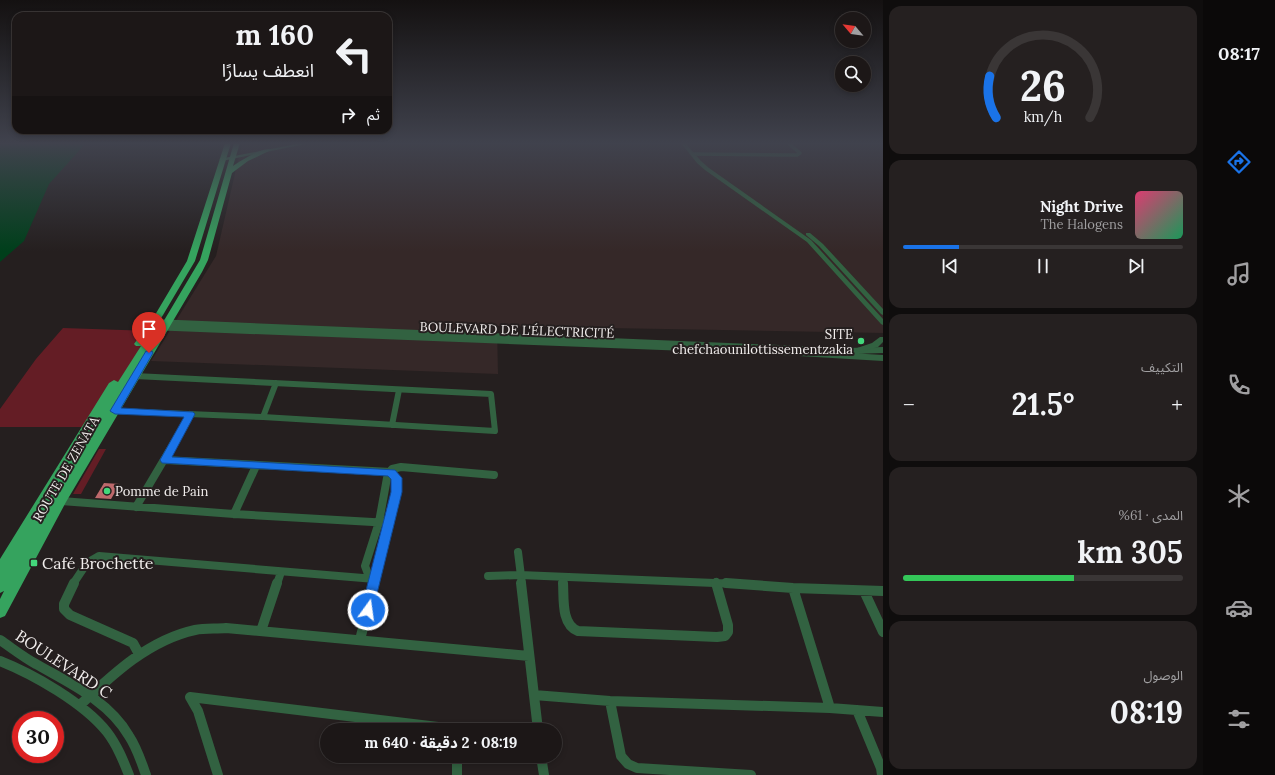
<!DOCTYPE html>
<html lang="ar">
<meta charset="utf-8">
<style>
:root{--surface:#1c1717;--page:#252020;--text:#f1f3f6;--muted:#a09fa1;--line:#3a3636;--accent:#1a73e8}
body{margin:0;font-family:Lora,"Noto Sans Arabic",serif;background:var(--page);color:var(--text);direction:rtl;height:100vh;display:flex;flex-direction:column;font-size:15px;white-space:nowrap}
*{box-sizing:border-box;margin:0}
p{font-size:13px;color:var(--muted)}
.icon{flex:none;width:22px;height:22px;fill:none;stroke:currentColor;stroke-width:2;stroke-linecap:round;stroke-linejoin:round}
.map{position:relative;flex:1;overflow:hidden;direction:ltr}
.drawer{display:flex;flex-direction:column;gap:6px;padding:6px;background:#0f0d0d;width:320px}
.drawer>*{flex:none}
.banner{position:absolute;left:12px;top:12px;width:380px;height:122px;border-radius:12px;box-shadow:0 2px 6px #0003,0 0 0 1px var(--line);direction:rtl;background:#1c1717;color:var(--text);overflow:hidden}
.needle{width:26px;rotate:299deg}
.tools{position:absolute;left:835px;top:12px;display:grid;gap:8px}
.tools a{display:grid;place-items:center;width:36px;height:36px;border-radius:50%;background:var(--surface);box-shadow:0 2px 6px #0003,0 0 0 1px var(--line);font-size:20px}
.speed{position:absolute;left:12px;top:711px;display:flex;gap:8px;font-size:20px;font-weight:700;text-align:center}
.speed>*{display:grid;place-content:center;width:52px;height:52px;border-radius:50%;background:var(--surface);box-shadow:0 2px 6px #0003,0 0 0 1px var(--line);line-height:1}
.speed .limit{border:6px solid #d22;background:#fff;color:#111}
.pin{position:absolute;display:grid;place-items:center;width:34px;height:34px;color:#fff;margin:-41px -17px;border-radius:50% 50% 50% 0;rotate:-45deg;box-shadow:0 0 4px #0007}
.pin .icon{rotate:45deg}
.me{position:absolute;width:44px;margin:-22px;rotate:14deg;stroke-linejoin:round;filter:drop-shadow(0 0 3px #0008)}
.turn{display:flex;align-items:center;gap:14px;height:84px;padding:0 12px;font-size:18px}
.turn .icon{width:52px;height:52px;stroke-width:2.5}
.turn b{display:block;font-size:28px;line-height:34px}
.then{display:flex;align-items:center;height:38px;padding:0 12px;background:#0003;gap:8px;font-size:15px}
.big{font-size:30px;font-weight:700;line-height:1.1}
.drawer .widget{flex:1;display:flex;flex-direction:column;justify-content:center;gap:6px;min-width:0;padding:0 14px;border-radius:12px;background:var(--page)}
.drawer .dial{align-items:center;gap:0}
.dial svg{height:104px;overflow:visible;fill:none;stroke:var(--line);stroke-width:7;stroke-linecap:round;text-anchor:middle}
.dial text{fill:var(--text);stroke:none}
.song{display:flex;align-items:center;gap:12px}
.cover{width:48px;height:48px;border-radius:6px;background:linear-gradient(135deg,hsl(340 70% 55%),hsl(150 70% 35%))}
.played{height:4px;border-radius:2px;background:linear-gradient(90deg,var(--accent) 20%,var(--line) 20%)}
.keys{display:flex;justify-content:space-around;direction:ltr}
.heat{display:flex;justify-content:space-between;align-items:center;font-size:22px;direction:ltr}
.charge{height:6px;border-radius:3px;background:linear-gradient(90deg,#34c759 61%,var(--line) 0)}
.trip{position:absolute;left:320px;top:723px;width:242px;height:40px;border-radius:20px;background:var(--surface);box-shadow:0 2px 6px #0003,0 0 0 1px var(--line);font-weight:700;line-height:40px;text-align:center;direction:rtl}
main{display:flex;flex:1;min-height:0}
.tab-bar{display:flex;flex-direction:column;width:72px;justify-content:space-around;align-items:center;background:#0b0909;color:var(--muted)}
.tab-bar .icon{width:28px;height:28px}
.tab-bar .selected{color:var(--accent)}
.tab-bar b{font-size:18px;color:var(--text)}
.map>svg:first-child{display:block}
</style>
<main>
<nav class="tab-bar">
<b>08:17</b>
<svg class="icon selected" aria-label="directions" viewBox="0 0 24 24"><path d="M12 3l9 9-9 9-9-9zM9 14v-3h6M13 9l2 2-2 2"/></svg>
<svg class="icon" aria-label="music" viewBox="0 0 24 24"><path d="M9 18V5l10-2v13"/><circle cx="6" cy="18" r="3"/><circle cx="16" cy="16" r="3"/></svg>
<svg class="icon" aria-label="phone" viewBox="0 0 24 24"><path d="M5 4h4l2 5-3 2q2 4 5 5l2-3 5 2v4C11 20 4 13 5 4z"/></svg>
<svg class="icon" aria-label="climate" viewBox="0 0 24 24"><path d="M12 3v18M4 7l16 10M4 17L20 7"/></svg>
<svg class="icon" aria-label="car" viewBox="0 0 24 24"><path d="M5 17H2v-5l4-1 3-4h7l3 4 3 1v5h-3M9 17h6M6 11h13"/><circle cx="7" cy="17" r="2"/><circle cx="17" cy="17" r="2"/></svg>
<svg class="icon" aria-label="filters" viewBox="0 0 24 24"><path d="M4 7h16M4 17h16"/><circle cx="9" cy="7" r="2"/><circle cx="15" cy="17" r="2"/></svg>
</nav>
<section class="drawer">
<div class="widget dial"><svg viewBox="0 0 100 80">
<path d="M14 69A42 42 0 1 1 86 69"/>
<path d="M14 69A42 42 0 0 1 9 37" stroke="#1a73e8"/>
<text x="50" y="56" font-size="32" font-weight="700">26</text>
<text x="50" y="72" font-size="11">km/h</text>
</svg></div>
<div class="widget">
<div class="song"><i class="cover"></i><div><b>Night Drive</b><p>The Halogens</p></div></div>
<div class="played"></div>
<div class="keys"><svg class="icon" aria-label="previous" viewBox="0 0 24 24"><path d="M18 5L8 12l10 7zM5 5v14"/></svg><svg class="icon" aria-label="pause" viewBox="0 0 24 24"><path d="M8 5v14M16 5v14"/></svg><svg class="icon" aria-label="next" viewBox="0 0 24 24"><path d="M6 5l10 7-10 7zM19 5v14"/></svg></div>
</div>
<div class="widget"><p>التكييف</p>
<div class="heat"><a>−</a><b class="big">21.5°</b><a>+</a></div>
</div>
<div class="widget"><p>المدى · 61%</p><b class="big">305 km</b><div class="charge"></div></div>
<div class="widget"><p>الوصول</p><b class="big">08:19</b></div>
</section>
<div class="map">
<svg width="883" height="775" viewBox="0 0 883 775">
<rect width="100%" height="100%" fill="#251f1f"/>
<!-- built -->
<path fill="#352828" d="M242 143H883V333L497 326 498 374 151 361 216 256Z"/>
<!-- green -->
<path fill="#641d25" d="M63 328 152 331 89 427H0V409L36 359Z
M99 449H106L81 494H73Z"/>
<!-- water -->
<path fill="#003f1b" d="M0 143H86L49 184 24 241 0 262Z"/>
<!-- building -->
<path fill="#be696c" d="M104 483 120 484 111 499 95 498Z"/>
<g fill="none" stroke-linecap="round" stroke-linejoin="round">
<!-- minor-far3 -->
<path stroke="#326241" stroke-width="3.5" d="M788 143 800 153 797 155
M692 154 797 155"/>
<!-- minor-far2 -->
<path stroke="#326241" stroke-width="6" d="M154 322 849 351 883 350
M150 327 765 351 883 358
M115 411 263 417 495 431 491 394 135 376
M263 417 276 383
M392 425 399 390
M180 432 190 414"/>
<!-- minor-far1 -->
<path stroke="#326241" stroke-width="8" d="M165 460 391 472 396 478V492L374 584
M61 501 234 514 390 523
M136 507 181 431
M234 514 256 466
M518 552 522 584
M488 576 520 575 739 584
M562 577 563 584
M374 579 368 574 365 566 379 522 387 478 392 469 401 467 494 475
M716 582 717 584
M73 584 87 563 99 556 375 579
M277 584 281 572"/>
<!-- minor -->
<path stroke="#326241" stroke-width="10" d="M74 583 64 604V609L70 615 133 643 139 654
M521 583 538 730
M563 583C564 598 561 625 578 631L717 637 725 636 728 632V625L716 583
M726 583 793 588 883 591
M793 588 830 708
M864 591 883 632
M261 631 277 583
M0 640C12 648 23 657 36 664 69 683 109 701 129 736 137 748 141 761 146 775
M360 640 374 583
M0 661C33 674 84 703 107 732 117 745 123 760 129 775
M534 695 610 701 830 708 883 712
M610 701 621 756 628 764 637 768 751 775
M80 705C113 674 149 640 195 630 205 628 216 629 226 628L529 656
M857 710 881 768 882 775
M457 756V775
M541 756 544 775
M218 775 198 711 190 697 438 727 447 730"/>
<!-- tertiary -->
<path fill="#326241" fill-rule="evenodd" d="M681 143H685L701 161 709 168 811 240 883 319V325L881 324 807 242 705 170 697 163Z
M806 233H810L823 244 883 309V315L881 314 819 246 806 235Z
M880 337H883V342L878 347 860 352 856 350 857 348 872 343Z"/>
<!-- secondary -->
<path fill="#368751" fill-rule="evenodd" d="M302 143H310L222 161 219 159Z"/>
<!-- primary -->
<path fill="#35a35e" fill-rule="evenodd" d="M225 143H231L195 261 163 315 148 338 153 339 200 260 234 143H240L233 166C240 161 264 146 271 150L248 161 232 173 208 260 202 272 66 502 5 616 0 618V599L4 591 0 593V559L109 383 114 380 118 382 141 346H136L134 344 155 315 187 261Z"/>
</g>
<!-- sky -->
<linearGradient id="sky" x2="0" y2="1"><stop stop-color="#141111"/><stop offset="0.57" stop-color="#40424d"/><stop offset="1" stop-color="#40424d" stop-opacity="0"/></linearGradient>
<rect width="883" height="251" fill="url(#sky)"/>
<!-- route -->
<path fill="#1a73e8" stroke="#114b97" d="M146 351H152L153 353 121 408 193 412 195 414 172 457 395 470 402 478V492L372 614 368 615 363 614 361 610 391 492V479L388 476 162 463 160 460 184 417 115 414 110 411Z"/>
<!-- markers -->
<g fill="#43d77b" stroke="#251f1f" stroke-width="1.5">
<circle cx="861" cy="341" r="4"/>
<circle cx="107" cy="491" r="4"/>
<rect x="30" y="559" width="8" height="8" rx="2"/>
</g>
<g text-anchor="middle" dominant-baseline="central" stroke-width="4" stroke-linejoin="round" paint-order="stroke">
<!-- street labels -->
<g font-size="13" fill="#f2eeed" stroke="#251f1f">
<text transform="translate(517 330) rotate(2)">BOULEVARD DE L'ÉLECTRICITÉ</text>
<text transform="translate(66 469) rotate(-60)">ROUTE DE ZENATA</text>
</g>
<!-- poi labels -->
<g font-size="13" fill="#f2eeed" stroke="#251f1f" text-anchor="end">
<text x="853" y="334">SITE<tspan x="853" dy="15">chefchaounilottissementzakia</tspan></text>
<text x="115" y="491" text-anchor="start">Pomme de Pain</text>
</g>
<!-- near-poi labels -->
<g font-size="16" fill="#f2eeed" stroke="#251f1f" text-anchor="start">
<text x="42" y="563">Café Brochette</text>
</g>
<!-- near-street labels -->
<g font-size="16" fill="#f2eeed" stroke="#251f1f">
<text transform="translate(64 664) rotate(33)">BOULEVARD C</text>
</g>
</g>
</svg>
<div class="tools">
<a><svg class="needle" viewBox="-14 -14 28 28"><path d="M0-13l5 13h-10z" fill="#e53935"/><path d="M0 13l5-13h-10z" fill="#a09fa1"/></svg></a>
<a><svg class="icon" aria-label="search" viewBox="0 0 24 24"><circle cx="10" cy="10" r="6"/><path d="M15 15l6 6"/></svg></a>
</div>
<div class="speed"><div class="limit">30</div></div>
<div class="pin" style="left:149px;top:353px;background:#d93025"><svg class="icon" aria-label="arrive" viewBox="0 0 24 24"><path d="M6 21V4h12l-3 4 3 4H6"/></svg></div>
<svg class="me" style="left:368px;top:610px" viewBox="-20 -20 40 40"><circle r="17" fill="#1a73e8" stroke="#fff" stroke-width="3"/><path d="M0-11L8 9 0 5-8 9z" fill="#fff"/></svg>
<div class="trip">08:19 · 2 دقيقة · 640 m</div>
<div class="banner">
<div class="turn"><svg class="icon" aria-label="left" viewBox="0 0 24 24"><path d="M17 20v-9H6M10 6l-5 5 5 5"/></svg><div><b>160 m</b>انعطف يسارًا</div></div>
<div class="then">ثم<svg class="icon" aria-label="right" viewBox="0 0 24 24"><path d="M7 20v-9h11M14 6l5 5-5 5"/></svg></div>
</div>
</div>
</main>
